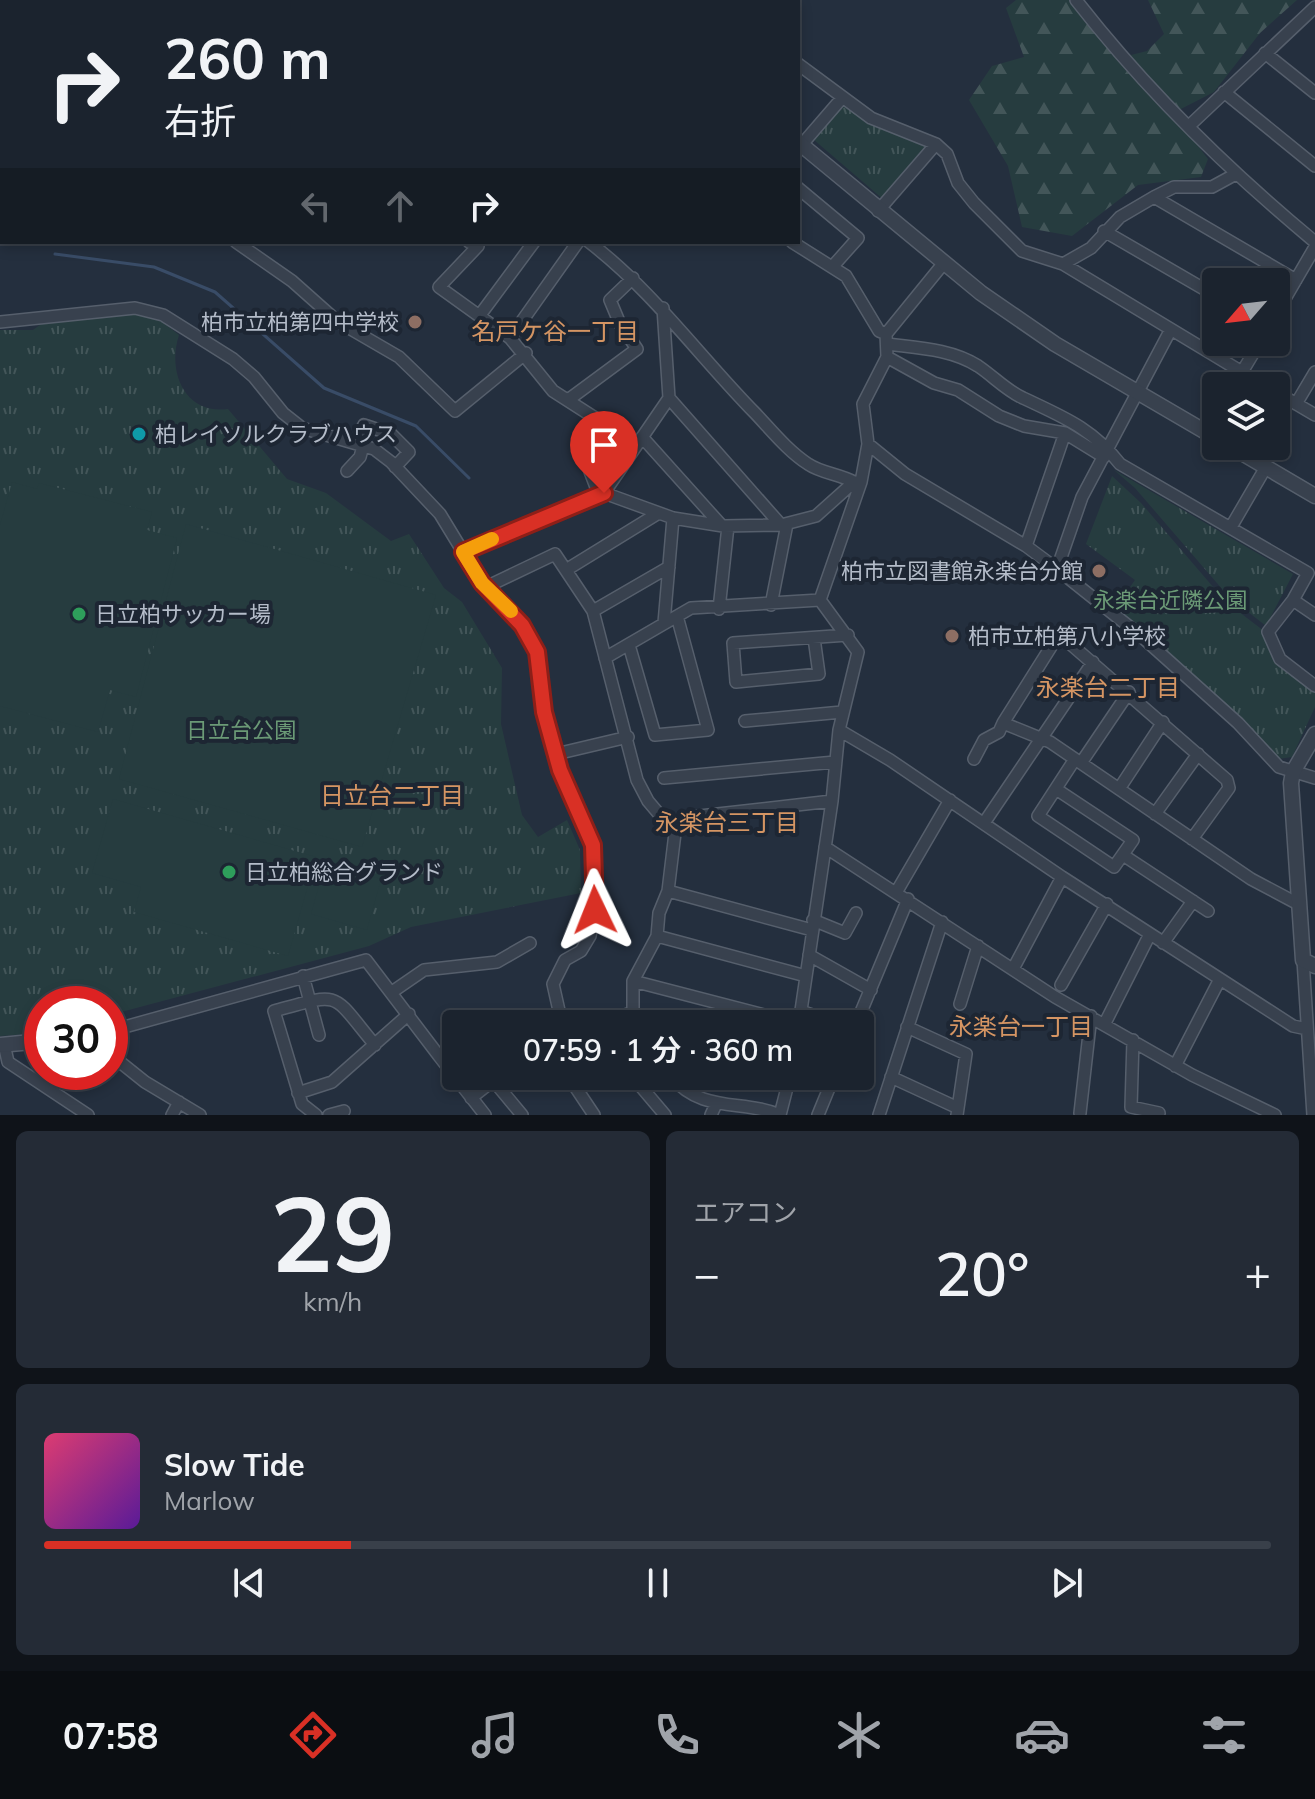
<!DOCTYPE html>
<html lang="ja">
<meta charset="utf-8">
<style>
:root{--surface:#1b232e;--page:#242b36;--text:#f1f3f6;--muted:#a0a4aa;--line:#39404a;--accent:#d93025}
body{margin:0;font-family:Mulish,"Noto Sans JP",sans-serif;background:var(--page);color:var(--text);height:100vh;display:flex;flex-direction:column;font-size:30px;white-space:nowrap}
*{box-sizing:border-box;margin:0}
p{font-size:26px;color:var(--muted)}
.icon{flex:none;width:44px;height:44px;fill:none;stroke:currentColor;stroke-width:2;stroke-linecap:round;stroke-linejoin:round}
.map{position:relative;height:1115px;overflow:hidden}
.drawer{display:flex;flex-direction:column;gap:16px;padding:16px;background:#0f1319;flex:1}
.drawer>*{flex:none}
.hud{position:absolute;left:0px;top:0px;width:800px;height:244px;box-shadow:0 4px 12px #0003,0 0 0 2px var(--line);background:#1b232e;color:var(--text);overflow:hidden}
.needle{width:52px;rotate:242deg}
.fabs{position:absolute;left:1202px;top:268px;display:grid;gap:16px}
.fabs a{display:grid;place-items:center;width:88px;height:88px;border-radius:8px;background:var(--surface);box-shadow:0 4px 12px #0003,0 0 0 2px var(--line);font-size:40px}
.speed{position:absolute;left:24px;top:986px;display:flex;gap:16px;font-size:40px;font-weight:700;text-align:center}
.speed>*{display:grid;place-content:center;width:104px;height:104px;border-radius:50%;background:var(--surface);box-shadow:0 4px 12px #0003,0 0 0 2px var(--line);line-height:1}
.speed .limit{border:12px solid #d22;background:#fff;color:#111}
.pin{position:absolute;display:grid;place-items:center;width:68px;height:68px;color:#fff;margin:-82px -34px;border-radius:50% 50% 50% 0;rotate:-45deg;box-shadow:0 0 8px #0007}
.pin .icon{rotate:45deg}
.me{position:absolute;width:88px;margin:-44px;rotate:358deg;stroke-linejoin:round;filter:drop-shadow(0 0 6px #0008)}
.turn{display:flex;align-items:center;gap:28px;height:168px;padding:0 32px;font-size:36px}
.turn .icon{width:104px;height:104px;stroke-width:2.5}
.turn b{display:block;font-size:56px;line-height:68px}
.lanes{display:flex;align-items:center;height:76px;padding:0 32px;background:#0003;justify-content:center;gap:40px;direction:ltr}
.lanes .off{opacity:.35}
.big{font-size:60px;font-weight:600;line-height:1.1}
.drawer .tile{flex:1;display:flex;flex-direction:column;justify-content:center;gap:12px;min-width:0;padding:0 28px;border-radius:12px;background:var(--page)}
.drawer .dial{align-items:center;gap:0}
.dial b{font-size:104px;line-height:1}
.song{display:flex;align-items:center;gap:24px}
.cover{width:96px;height:96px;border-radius:12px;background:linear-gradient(135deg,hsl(340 70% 55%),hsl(270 70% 35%))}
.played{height:8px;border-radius:4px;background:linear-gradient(90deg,var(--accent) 25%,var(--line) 25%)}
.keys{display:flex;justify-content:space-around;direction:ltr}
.heat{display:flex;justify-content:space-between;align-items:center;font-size:44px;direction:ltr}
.drawer .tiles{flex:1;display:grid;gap:16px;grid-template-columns:1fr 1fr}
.tile:last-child{grid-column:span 2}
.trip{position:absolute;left:442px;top:1010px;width:432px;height:80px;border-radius:8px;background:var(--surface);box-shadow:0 4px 12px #0003,0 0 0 2px var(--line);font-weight:600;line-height:80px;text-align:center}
.tabs{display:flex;height:128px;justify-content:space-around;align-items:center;background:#0b0e12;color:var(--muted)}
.tabs .icon{width:56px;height:56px}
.tabs .active{color:var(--accent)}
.tabs b{font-size:36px;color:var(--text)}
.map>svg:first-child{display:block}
</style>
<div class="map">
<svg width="1315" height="1115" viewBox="0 0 1315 1115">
<defs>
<pattern id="forest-firs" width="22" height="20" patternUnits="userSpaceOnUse" patternTransform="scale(2)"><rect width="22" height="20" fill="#263c3f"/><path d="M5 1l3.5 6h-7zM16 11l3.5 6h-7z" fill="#435659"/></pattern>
<pattern id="park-tufts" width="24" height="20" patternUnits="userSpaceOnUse" patternTransform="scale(2)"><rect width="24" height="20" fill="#263c3f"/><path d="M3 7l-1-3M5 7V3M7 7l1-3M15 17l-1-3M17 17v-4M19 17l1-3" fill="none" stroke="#435659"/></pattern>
</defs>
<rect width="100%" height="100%" fill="#242f3e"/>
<!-- forest -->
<path fill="url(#forest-firs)" d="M1016 0H1069L1131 55 1147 51 1164 34 1148 0H1297L1260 33 1214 92 1173 113 1208 159 1201 177 1138 185 1072 236 1022 227 1008 166 969 100 992 66 1024 57 1006 8Z"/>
<!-- park -->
<path fill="url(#park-tufts)" d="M846 106 928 144 884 200 813 139 840 107Z
M133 314 161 321 179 335C167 371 184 415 228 409L287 479 326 493 391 541 409 534 444 588 462 602 502 668 501 724 522 815 538 837 567 820 580 850 581 893 411 927 369 946 110 1015V1004H42V1033L0 1036V330H33L44 322Z
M1114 470 1293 574 1266 626 1229 597 1135 488Z
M1112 476 1141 503 1226 602 1264 631 1278 661 1315 689V707L1292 757 1278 759 1194 675 1116 607 1135 580 1086 544Z"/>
<!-- pitch -->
<path fill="#263c3f" d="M12 482 37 489 39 483 152 512 147 530 177 538 136 697 110 690 98 732 0 706V525Z
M186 524 436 595 362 847 119 779Z
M113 799 316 857 288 956 134 912 141 887 92 873Z
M325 864 381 879 367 930 311 914Z"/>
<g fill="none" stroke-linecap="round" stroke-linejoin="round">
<!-- stream -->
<path stroke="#394c67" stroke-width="3" d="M55 254 154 267 215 292 324 388 416 426 469 478"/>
<defs>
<path id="minor" d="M183 0 185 2
M340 0 342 2
M365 0 371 2
M460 0 463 2
M723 0 727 2
M1076 0C1146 90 1227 169 1315 242
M96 2 98 0
M482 2 483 0
M668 2 669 0
M1265 53 1315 93
M798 64 871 118 936 144 947 154 958 183 974 203 1022 251 1063 264 1265 386
M1224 92 1315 166
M0 95 2 93
M1189 126 1315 7
M798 149 842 98
M798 188 858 238 833 266
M0 195 2 197
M1154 197 1296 280
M878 211 936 144
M1104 231 1216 296
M236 242 292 281 337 321 399 357 455 411 526 353
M469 242 478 246 439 287 510 338 553 391 606 425 583 453 599 495
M589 242C653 291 699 356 755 413 772 431 788 451 808 464 821 473 839 474 854 482
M792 242 846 276 879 331 886 334
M1063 264 1091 248 1120 217 1154 197 1174 187H1212L1234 175
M663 308 669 398 781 525
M1276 314 1315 247
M480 315 534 242
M0 322 135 308 163 315 233 359 254 377 283 413 302 428 374 449 391 462 440 514 482 583 522 625 537 652 544 712 560 770 593 845 595 910 590 936 581 951 565 960 553 984 562 1024
M510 338 578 242
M887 344C918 348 951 349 978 366 993 376 1007 391 1023 398 1063 417 1092 428 1120 464L1308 573 1293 600 1268 632 1280 659 1315 686
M887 357 934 383 958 390 999 416 1024 426 1065 433 1104 457
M1242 372 1260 342
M1276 392 1315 415
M568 400 637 349 620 324 610 300 633 278
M1296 404 1315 372
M642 437 722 526
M354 443 364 425 391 434 409 452 395 467
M868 444 905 474 1026 546 1057 569 1141 636 1238 723 1279 767 1315 778
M347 471 360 457 363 446
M604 493 673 518 723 526 781 525 816 516 854 482H860
M1231 527 1266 467
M1026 546 1065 433
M463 552 604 493 669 398
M1057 569 1082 497 1170 331
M566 570 657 514
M488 586 555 554 593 611 637 780 648 801 675 833 668 891 659 913 657 936 633 981V1012L640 1024
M820 600 861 482 868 444 863 404 887 357 886 334 943 264
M1293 600 1315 615
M771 605 787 524
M719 609 728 526
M593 611 669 567
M664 623 673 518
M814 638 819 674 736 682 733 643 848 635
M629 645 655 735 708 730 677 616
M605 658 691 608 820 600
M745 721 842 712
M839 730 890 760 1062 877 1293 1026 1307 1029
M556 754 628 737
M974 759 984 740 999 732 1003 723
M1081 763 1129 692
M664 778 835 762
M1056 789 1133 840 1114 867 1038 816 1075 759
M1119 789 1163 722
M1155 814 1198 754
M984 823 1093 662
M675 833 691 817 832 801
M1192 839 1229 788 1227 780 1059 634 1003 723 1050 742 1251 879 1300 905
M825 847 1055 997 1192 1075 1275 1115
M1123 855 1208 911
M668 891 812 930
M897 891 950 800
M813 920 845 933 856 913
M657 936 806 976
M1163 943 1193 901
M809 955 871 990
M1303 960 1313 1115
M1013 969 1062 877
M303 976 319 1035
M633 981 799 1024
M1061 985 1107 904
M392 992 424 970 497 962 530 943
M960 1004 978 946
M801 1011 839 1024
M1105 1023 1150 934
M482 1024H484
M600 1024 633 1012
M799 1024 832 801 839 730 858 652 820 600
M856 1024 908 899
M907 1027 966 1054 957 1115
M110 1031 366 960 439 1056 456 1044
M1133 1040 1131 1107 1159 1113
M4 1044 8 1062 88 1115
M110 1054 145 1082 200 1115
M439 1056 485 1115
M1175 1066 1220 979
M568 1076 594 1115
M632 1076 665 1115
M671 1076C702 1114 743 1099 780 1115
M891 1077 958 1108
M493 1080 522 1115
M298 1093 332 1082 409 1014
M471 1098 499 1076
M1080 1113 1091 1016
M172 1115 179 1102
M316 1115 302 1104 274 1011C343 992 330 991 375 1045
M329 1115 344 1111
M711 1115 716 1104
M780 1115 790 1076
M818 1115 834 1076
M879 1115 942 922"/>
<path id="tertiary" d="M557 0 560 2
M0 1 2 3
M220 2 222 0
M798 142 981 293 1055 344 1216 438
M0 228 2 224
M1230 446 1315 496
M1315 734 1293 772 1291 783 1303 960 1315 966
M0 1045 42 1041"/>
</defs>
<!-- minor casing -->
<use href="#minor" stroke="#565f6c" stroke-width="14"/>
<!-- tertiary casing -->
<use href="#tertiary" stroke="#565f6c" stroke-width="17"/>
<!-- minor -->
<use href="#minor" stroke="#38414e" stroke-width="11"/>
<!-- tertiary -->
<use href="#tertiary" stroke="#38414e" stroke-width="14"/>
</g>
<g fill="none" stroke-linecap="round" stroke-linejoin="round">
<defs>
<path id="route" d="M595 910 593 845 560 770 544 712 537 652 522 625 482 583 463 552 604 493"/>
</defs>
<!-- route casing -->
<use href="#route" stroke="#8d1f18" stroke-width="20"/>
<!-- route -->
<use href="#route" stroke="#d93025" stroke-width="14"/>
<!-- slow -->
<path stroke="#f59e0b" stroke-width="14" d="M492 539 463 552 482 583 511 611"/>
</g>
<!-- markers -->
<g fill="#8d6e63" stroke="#1d2633" stroke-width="3">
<circle cx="415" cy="322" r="8"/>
<circle cx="1099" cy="571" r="8"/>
<circle cx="952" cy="636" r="8"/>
</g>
<circle fill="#0f9aa8" stroke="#1d2633" stroke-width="3" cx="139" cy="434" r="8"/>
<g fill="#2e9e5b" stroke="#1d2633" stroke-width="3">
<circle cx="79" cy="614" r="8"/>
<circle cx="229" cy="872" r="8"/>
</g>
<g text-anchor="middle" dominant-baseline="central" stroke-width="8" stroke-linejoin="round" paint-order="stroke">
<!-- poi labels -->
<g font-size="22" fill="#b4bcc9" stroke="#1d2633" text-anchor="start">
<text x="399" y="322" text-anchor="end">柏市立柏第四中学校</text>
<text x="155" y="434">柏レイソルクラブハウス</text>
<text x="1083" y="571" text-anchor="end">柏市立図書館永楽台分館</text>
<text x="95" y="614">日立柏サッカー場</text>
<text x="968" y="636">柏市立柏第八小学校</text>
<text x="245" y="872">日立柏総合グランド</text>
</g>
<!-- park labels -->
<g font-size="22" fill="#6b9a76" stroke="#1d2633">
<text x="1170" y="600">永楽台近隣公園</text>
<text x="241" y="730">日立台公園</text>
</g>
<!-- neighbourhood labels -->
<g font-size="24" fill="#d59563" stroke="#1d2633">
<text x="555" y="331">名戸ケ谷一丁目</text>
<text x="1108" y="687">永楽台二丁目</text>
<text x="392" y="795">日立台二丁目</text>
<text x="727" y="822">永楽台三丁目</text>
<text x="1021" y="1026">永楽台一丁目</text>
</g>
</g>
</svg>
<div class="fabs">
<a><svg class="needle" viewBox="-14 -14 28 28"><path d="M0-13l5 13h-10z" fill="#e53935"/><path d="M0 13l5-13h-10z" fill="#a0a4aa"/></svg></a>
<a><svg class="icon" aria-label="layers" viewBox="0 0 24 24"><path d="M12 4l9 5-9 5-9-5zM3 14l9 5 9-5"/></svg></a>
</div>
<div class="speed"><div class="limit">30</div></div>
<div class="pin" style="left:604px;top:493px;background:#d93025"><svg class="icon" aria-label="arrive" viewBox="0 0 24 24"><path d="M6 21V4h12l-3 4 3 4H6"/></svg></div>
<svg class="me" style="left:595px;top:910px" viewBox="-20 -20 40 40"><path d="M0-17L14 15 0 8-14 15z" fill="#d93025" stroke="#fff" stroke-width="4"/></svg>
<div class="trip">07:59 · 1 分 · 360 m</div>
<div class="hud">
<div class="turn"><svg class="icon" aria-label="right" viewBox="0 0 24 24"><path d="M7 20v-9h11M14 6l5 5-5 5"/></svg><div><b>260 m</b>右折</div></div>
<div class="lanes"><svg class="icon off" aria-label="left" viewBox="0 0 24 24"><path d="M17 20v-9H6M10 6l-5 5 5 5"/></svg><svg class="icon off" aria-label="ahead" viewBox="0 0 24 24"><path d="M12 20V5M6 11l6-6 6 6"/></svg><svg class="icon" aria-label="right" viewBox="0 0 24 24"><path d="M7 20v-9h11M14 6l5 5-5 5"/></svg></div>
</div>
</div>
<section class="drawer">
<div class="tiles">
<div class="tile dial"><b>29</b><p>km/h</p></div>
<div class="tile"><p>エアコン</p>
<div class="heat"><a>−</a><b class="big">20°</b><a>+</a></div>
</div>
<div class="tile">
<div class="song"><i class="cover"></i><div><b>Slow Tide</b><p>Marlow</p></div></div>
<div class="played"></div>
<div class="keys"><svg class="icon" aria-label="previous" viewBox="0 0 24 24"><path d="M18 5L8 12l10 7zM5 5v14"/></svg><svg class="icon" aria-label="pause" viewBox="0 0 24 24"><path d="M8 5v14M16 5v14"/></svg><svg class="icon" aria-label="next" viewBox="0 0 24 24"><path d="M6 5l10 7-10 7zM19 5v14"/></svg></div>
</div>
</div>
</section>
<nav class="tabs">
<b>07:58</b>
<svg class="icon active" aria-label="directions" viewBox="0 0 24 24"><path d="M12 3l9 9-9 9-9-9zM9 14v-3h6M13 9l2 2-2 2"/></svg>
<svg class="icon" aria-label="music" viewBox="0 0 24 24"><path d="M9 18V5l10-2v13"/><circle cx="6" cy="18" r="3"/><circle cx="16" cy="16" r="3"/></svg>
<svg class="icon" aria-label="phone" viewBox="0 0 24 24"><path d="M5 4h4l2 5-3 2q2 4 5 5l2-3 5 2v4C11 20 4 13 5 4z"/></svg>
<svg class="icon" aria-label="climate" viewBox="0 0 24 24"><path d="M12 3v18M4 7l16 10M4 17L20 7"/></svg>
<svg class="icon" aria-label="car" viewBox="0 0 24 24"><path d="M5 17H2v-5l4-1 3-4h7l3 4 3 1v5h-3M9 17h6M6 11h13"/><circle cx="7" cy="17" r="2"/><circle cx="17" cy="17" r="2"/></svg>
<svg class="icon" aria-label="filters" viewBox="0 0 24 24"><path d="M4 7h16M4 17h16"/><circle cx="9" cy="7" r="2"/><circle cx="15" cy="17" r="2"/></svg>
</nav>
